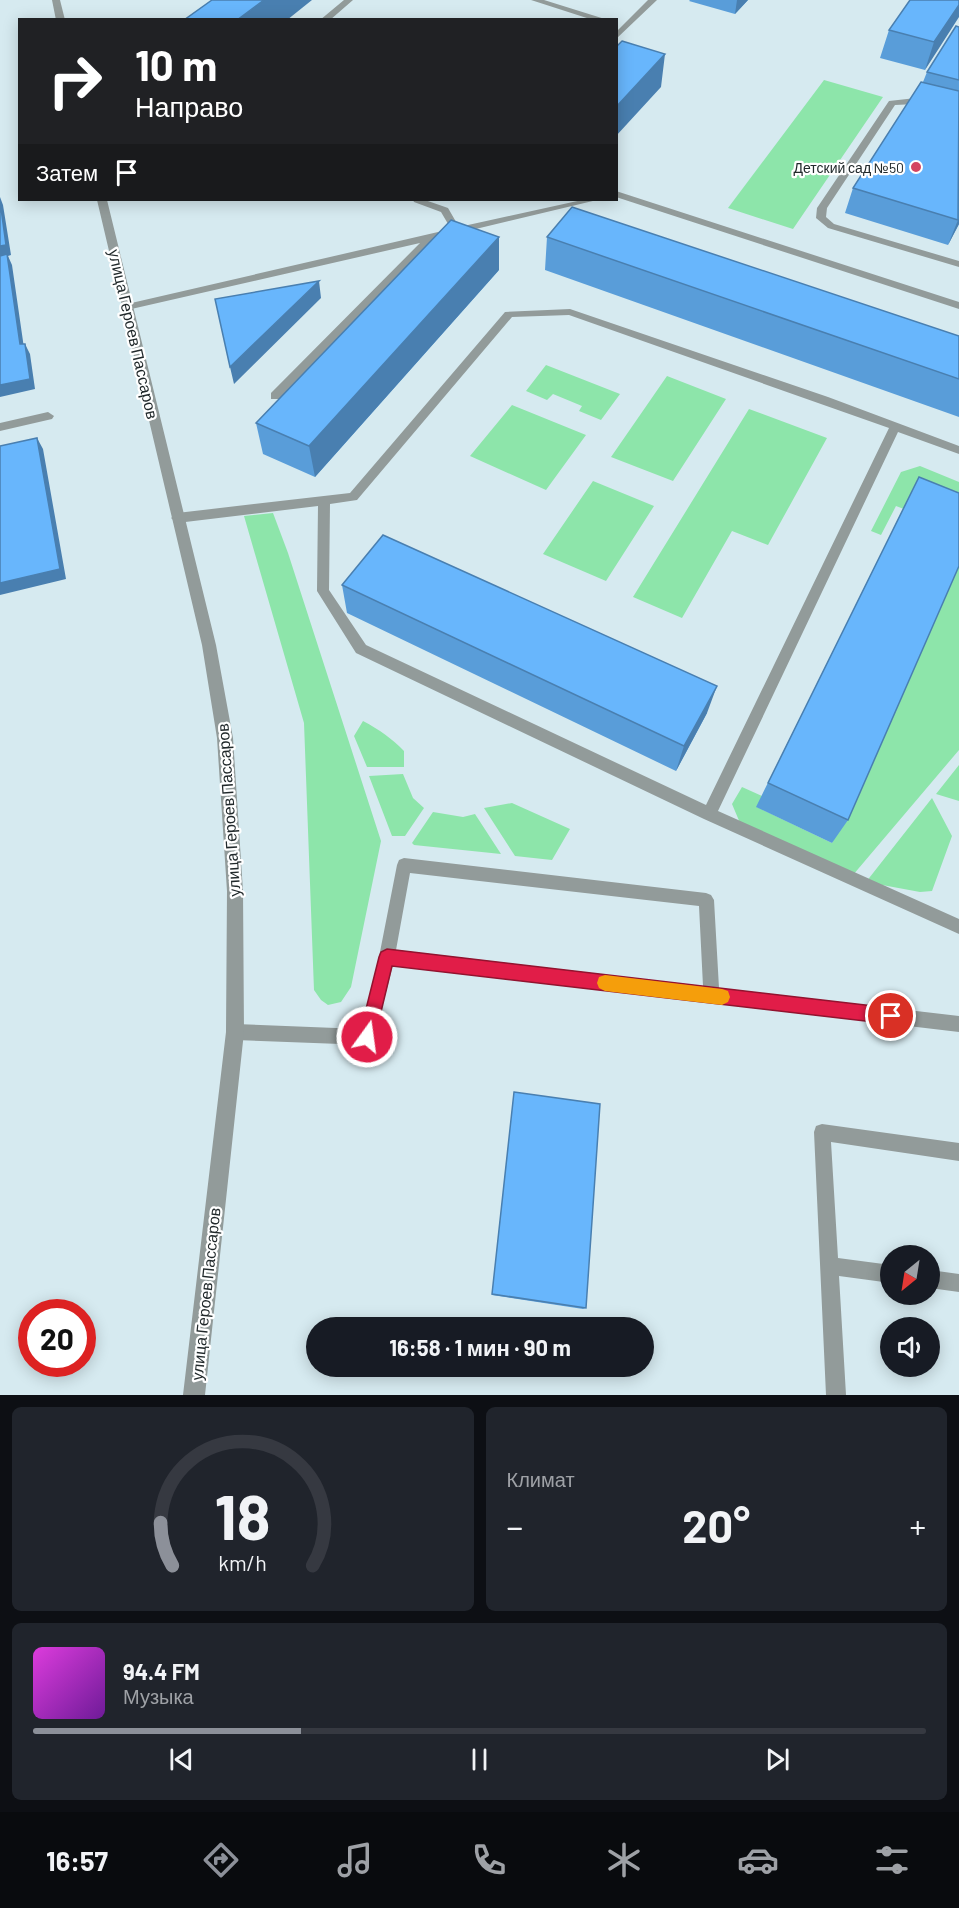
<!DOCTYPE html>
<html lang="ru">
<meta charset="utf-8">
<style>
:root{--surface:#171b24;--page:#20242c;--text:#f1f3f6;--muted:#9ea1a6;--line:#363941;--accent:#8c9099}
body{margin:0;font-family:Barlow,sans-serif;background:var(--page);color:var(--text);height:100vh;display:flex;flex-direction:column;font-size:22px;white-space:nowrap}
*{box-sizing:border-box;margin:0}
p{font-size:20px;color:var(--muted)}
.icon{flex:none;width:33px;height:33px;fill:none;stroke:currentColor;stroke-width:2;stroke-linecap:round;stroke-linejoin:round}
.map{position:relative;height:1395px;overflow:hidden}
.sheet{display:flex;flex-direction:column;gap:12px;padding:12px;background:#0d0f14;flex:1}
.sheet>*{flex:none}
.hud{position:absolute;left:18px;top:18px;width:600px;height:183px;border-radius:0px;box-shadow:0 3px 15px #0003;background:#202124;color:#fff;overflow:hidden}
.needle{width:39px;rotate:210deg}
.controls{position:absolute;left:880px;top:1245px;display:grid;gap:12px}
.controls a{display:grid;place-items:center;width:60px;height:60px;border-radius:50%;background:var(--surface);box-shadow:0 3px 15px #0003;font-size:30px}
.speed{position:absolute;left:18px;top:1299px;display:flex;gap:12px;font-size:30px;font-weight:700;text-align:center}
.speed>*{display:grid;place-content:center;width:78px;height:78px;border-radius:50%;background:var(--surface);box-shadow:0 3px 15px #0003;line-height:1}
.speed .limit{border:9px solid #d22;background:#fff;color:#111}
.pin{position:absolute;display:grid;place-items:center;width:51px;height:51px;color:#fff;margin:-26px;border:3px solid #fff;border-radius:50%;box-shadow:0 2px 6px #0007}
.me{position:absolute;width:66px;margin:-33px;rotate:14deg;stroke-linejoin:round;filter:drop-shadow(0 0 4px #0008)}
.turn{display:flex;align-items:center;gap:21px;height:126px;padding:0 18px;font-size:27px}
.turn .icon{width:78px;height:78px;stroke-width:2.5}
.turn b{display:block;font-size:42px;line-height:51px}
.then{display:flex;align-items:center;height:57px;padding:0 18px;background:#0003;gap:12px;font-size:22px}
.big{font-size:45px;font-weight:700;line-height:1.1}
.sheet .tile{flex:1;display:flex;flex-direction:column;justify-content:center;gap:9px;min-width:0;padding:0 21px;border-radius:9px;background:var(--page)}
.sheet .dial{align-items:center;gap:0}
.dial svg{height:156px;overflow:visible;fill:none;stroke:var(--line);stroke-width:7;stroke-linecap:round;text-anchor:middle}
.dial text{fill:var(--text);stroke:none}
.song{display:flex;align-items:center;gap:18px}
.cover{width:72px;height:72px;border-radius:9px;background:linear-gradient(135deg,hsl(300 70% 55%),hsl(280 70% 35%))}
.played{height:6px;border-radius:3px;background:linear-gradient(90deg,var(--accent) 30%,var(--line) 30%)}
.keys{display:flex;justify-content:space-around;direction:ltr}
.heat{display:flex;justify-content:space-between;align-items:center;font-size:33px;direction:ltr}
.sheet .tiles{flex:1;display:grid;gap:12px;grid-template-columns:1fr 1fr}
.tile:last-child{grid-column:span 2}
.trip{position:absolute;left:306px;top:1317px;width:348px;height:60px;border-radius:30px;background:var(--surface);box-shadow:0 3px 15px #0003;font-weight:700;line-height:60px;text-align:center}
.tab-bar{display:flex;height:96px;justify-content:space-around;align-items:center;background:#090b0e;color:var(--muted)}
.tab-bar .icon{width:42px;height:42px}
.tab-bar .on{color:var(--accent)}
.tab-bar b{font-size:27px;color:var(--text)}
.map>svg:first-child{display:block}
</style>
<div class="map">
<svg width="959" height="1395" viewBox="0 0 959 1395">
<rect width="100%" height="100%" fill="#d6eaf0"/>
<!-- green -->
<path fill="#8de5aa" d="M824 80 883 97 793 229 728 208Z
M546 365 620 394 601 420 579 411 582 406 553 394 547 400 526 391Z
M667 376 726 399 673 481 611 457Z
M512 405 586 435 546 490 470 456Z
M749 409 827 438 768 545 732 531 682 618 633 597Z
M920 466 959 482V530L896 506 881 535 871 531 901 472Z
M593 481 654 506 606 581 543 554Z
M273 513 288 553 381 841 351 987 341 1002 328 1005 321 1000 314 990 304 723 244 516Z
M959 555V750L853 875 740 823 732 804 742 787 762 796 757 807 832 843Z
M363 721C380 730 391 738 404 751V767H367L354 736Z
M959 765V801L936 794Z
M403 774 413 798 424 808 405 836H392L369 776Z
M932 798 952 836 932 891 920 892 866 882Z
M512 803 570 829 552 860 515 856 484 808Z
M433 812 463 817 475 814 501 854 414 845 412 843Z"/>
<g fill="none" stroke-linecap="round" stroke-linejoin="round">
<!-- lane -->
<path fill="#929b9a" fill-rule="evenodd" d="M344 0H353L330 20H320Z
M531 0H544L608 20H593Z
M648 0H657L616 39V32Z
M916 98 959 110V116L916 104 895 105 827 208 826 217 834 224 959 261V267L828 228 816 218 817 208 889 101Z
M616 191 959 302V309L616 197Z
M413 200H425L448 208 459 227 582 200H597L434 239 279 399H271V393L420 243 127 310 122 307 127 304 451 229 441 212 414 202Z
M570 309 828 397 959 446V454L898 432 718 811 959 919V934L704 819 356 653 317 591 318 506 177 523 171 518 177 513 350 493 505 312ZM569 315 889 428 706 805 366 645 329 590 330 504 357 500 512 317Z
M48 412 54 416 52 419 0 431V423Z
M404 858 706 893 711 895 714 900 719 988 959 1016V1032L393 965 373 1043 367 1045 235 1040 229 1038 227 1032 229 1026 235 1024 361 1029 379 957 397 865 399 860ZM410 873 699 906 703 986 396 950Z
M822 1124 959 1143V1161L831 1142 838 1258 891 1265V1283L839 1276 846 1395H826L814 1132 816 1126Z
M930 1270 959 1274V1292L930 1288Z"/>
<!-- street -->
<path fill="#929b9a" fill-rule="evenodd" d="M52 0H60L65 20H56Z
M97 200H107L216 645 233 738 243 891 244 1032 205 1395H183L226 1032 227 891 217 738 202 645Z"/>
</g>
<!-- wall -->
<path fill="#599dd9" d="M690 0H748L735 14 689 1Z
M959 0 925 70 880 58 889 30Z
M959 27V224L948 245 845 213 853 188 923 82 927 72Z
M547 237 959 336V417L545 270Z
M499 270 315 477 263 454 256 423Z
M919 477 848 820 832 843 756 807Z
M342 585 707 713 676 771 347 613Z
M514 1092 586 1308 583 1309 492 1295Z"/>
<!-- shaded-wall -->
<path fill="#497fb0" d="M264 0H312L287 20H237Z
M737 0H748L735 14Z
M959 5V17L925 70 934 42Z
M665 54 661 87 616 136V107Z
M0 197 3 205 11 255 8 256 12 265 25 355 20 344 0 257Z
M959 219V224L948 245 958 220Z
M499 237V270L315 477 309 446Z
M319 281 321 298 234 384 230 367Z
M25 344 30 354 35 389 0 397V385Z
M37 438 43 449 66 579 0 595V583Z
M717 686 707 713 676 771 684 746Z"/>
<!-- building -->
<path fill="#68b6fc" stroke="#497fb0" stroke-width="1.5" d="M212 0H264L237 20H184Z
M910 0H959V5L934 42 889 30Z
M956 26 959 27V80L927 72Z
M622 41 665 54 616 107V47Z
M921 82 959 91 958 220 853 188Z
M0 201 6 245 0 246Z
M572 207 959 336V379L547 237Z
M451 220 499 237 309 446 256 423Z
M7 254 20 344H25L30 379 0 385V256Z
M319 281 230 367 215 299Z
M37 438 60 569 0 583V446Z
M919 477 959 493V566L848 820 768 783Z
M383 535 717 686 684 746 342 585Z
M514 1092 600 1104 586 1308 492 1294Z"/>
<!-- route -->
<path fill="#e11d48" stroke="#92132f" stroke-width="1.5" d="M387 949 891 1008 897 1011 900 1016 897 1022 891 1024 392 966 375 1037 373 1043 367 1045 361 1043 359 1037 379 957 381 952Z"/>
<!-- slow -->
<path fill="#f59e0b" d="M605 975 722 989 728 991 730 997 728 1002 722 1005 605 991 599 988 597 983 599 977Z"/>
<!-- markers -->
<circle fill="#d44461" stroke="#fff" stroke-width="2" cx="916" cy="167" r="6"/>
<g text-anchor="middle" dominant-baseline="central" stroke-width="4.5" stroke-linejoin="round" paint-order="stroke">
<!-- far-poi labels -->
<g font-size="14" fill="#21292b" stroke="#fff" text-anchor="end">
<text x="904" y="167">Детский сад №50</text>
</g>
<!-- street labels -->
<g font-size="16" fill="#21292b" stroke="#fff">
<text transform="translate(134 334) rotate(77)">улица Героев Пассаров</text>
<text transform="translate(228 810) rotate(-94)">улица Героев Пассаров</text>
<text transform="translate(205 1294) rotate(-84)">улица Героев Пассаров</text>
</g>
</g>
</svg>
<div class="controls">
<a><svg class="needle" viewBox="-14 -14 28 28"><path d="M0-13l5 13h-10z" fill="#e53935"/><path d="M0 13l5-13h-10z" fill="#9ea1a6"/></svg></a>
<a><svg class="icon" aria-label="sound" viewBox="0 0 24 24"><path d="M4 9h4l5-4v14l-5-4H4zM17 9q2 3 0 6"/></svg></a>
</div>
<div class="speed"><div class="limit">20</div></div>
<div class="pin" style="left:891px;top:1016px;background:#d93025"><svg class="icon" aria-label="arrive" viewBox="0 0 24 24"><path d="M6 21V4h12l-3 4 3 4H6"/></svg></div>
<svg class="me" style="left:367px;top:1037px" viewBox="-20 -20 40 40"><circle r="17" fill="#e11d48" stroke="#fff" stroke-width="3"/><path d="M0-11L8 9 0 5-8 9z" fill="#fff"/></svg>
<div class="trip">16:58 · 1 мин · 90 m</div>
<div class="hud">
<div class="turn"><svg class="icon" aria-label="right" viewBox="0 0 24 24"><path d="M7 20v-9h11M14 6l5 5-5 5"/></svg><div><b>10 m</b>Направо</div></div>
<div class="then">Затем<svg class="icon" aria-label="arrive" viewBox="0 0 24 24"><path d="M6 21V4h12l-3 4 3 4H6"/></svg></div>
</div>
</div>
<section class="sheet">
<div class="tiles">
<div class="tile dial"><svg viewBox="0 0 100 80">
<path d="M14 69A42 42 0 1 1 86 69"/>
<path d="M14 69A42 42 0 0 1 8 47" stroke="#8c9099"/>
<text x="50" y="56" font-size="32" font-weight="700">18</text>
<text x="50" y="72" font-size="11">km/h</text>
</svg></div>
<div class="tile"><p>Климат</p>
<div class="heat"><a>−</a><b class="big">20°</b><a>+</a></div>
</div>
<div class="tile">
<div class="song"><i class="cover"></i><div><b>94.4 FM</b><p>Музыка</p></div></div>
<div class="played"></div>
<div class="keys"><svg class="icon" aria-label="previous" viewBox="0 0 24 24"><path d="M18 5L8 12l10 7zM5 5v14"/></svg><svg class="icon" aria-label="pause" viewBox="0 0 24 24"><path d="M8 5v14M16 5v14"/></svg><svg class="icon" aria-label="next" viewBox="0 0 24 24"><path d="M6 5l10 7-10 7zM19 5v14"/></svg></div>
</div>
</div>
</section>
<nav class="tab-bar">
<b>16:57</b>
<svg class="icon on" aria-label="directions" viewBox="0 0 24 24"><path d="M12 3l9 9-9 9-9-9zM9 14v-3h6M13 9l2 2-2 2"/></svg>
<svg class="icon" aria-label="music" viewBox="0 0 24 24"><path d="M9 18V5l10-2v13"/><circle cx="6" cy="18" r="3"/><circle cx="16" cy="16" r="3"/></svg>
<svg class="icon" aria-label="phone" viewBox="0 0 24 24"><path d="M5 4h4l2 5-3 2q2 4 5 5l2-3 5 2v4C11 20 4 13 5 4z"/></svg>
<svg class="icon" aria-label="climate" viewBox="0 0 24 24"><path d="M12 3v18M4 7l16 10M4 17L20 7"/></svg>
<svg class="icon" aria-label="car" viewBox="0 0 24 24"><path d="M5 17H2v-5l4-1 3-4h7l3 4 3 1v5h-3M9 17h6M6 11h13"/><circle cx="7" cy="17" r="2"/><circle cx="17" cy="17" r="2"/></svg>
<svg class="icon" aria-label="filters" viewBox="0 0 24 24"><path d="M4 7h16M4 17h16"/><circle cx="9" cy="7" r="2"/><circle cx="15" cy="17" r="2"/></svg>
</nav>
